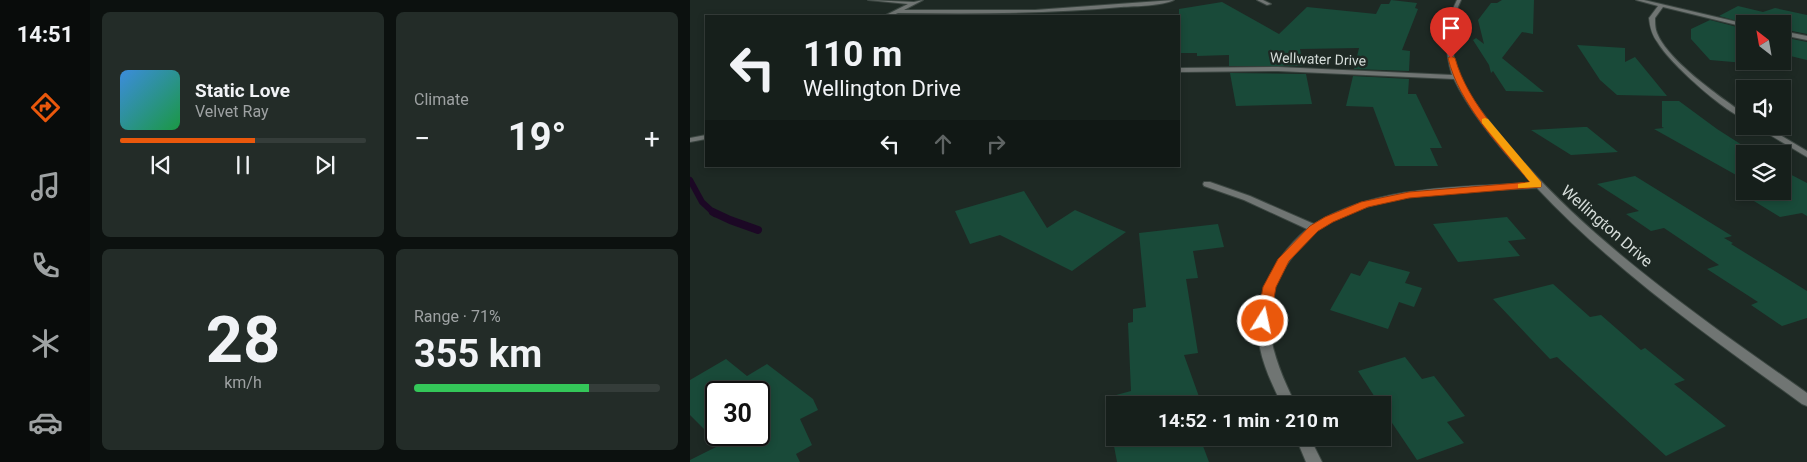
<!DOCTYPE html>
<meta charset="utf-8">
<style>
:root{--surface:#161f1b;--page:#232c28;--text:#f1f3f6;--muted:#9ea2a3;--line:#353d3a;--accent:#ea580c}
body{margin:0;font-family:Roboto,sans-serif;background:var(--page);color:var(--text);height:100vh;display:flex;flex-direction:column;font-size:19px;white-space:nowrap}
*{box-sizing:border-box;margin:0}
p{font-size:16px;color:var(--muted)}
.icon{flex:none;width:28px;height:28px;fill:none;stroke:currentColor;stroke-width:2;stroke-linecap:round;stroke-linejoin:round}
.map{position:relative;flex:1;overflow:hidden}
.side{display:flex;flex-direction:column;gap:12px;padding:12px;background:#0c110f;width:600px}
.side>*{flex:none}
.top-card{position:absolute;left:15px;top:15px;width:475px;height:152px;border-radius:0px;box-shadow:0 2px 8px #0003,0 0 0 1px var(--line);background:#161f1b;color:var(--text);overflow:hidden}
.needle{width:32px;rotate:329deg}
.tools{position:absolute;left:1046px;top:15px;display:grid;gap:10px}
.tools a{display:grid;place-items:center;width:55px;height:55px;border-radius:0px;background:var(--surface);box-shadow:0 2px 8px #0003,0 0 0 1px var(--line);font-size:25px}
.speed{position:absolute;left:15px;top:381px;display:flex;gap:10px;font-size:25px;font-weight:700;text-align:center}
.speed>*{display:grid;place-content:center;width:65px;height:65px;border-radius:50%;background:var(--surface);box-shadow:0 2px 8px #0003,0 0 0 1px var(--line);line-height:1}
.speed .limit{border:2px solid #111;border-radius:8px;background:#fff;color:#111}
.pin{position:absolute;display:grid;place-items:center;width:42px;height:42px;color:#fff;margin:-51px -21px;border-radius:50% 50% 50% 0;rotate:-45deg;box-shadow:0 0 5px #0007}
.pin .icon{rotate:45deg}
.me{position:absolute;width:55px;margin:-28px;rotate:10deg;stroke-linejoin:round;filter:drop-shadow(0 0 4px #0008)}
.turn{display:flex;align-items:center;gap:18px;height:105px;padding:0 15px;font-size:22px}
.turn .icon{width:65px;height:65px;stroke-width:2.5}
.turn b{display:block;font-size:35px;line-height:42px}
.lanes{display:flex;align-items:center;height:48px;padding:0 15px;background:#0003;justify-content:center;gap:25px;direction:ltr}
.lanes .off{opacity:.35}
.big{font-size:38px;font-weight:700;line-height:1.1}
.side .tile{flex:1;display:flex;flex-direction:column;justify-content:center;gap:8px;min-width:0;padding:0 18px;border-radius:8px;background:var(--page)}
.side .dial{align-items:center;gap:0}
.dial b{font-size:65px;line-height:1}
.song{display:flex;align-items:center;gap:15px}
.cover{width:60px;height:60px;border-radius:8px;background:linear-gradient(135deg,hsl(210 70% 55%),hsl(140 70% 35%))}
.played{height:5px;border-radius:2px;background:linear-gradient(90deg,var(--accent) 55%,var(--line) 55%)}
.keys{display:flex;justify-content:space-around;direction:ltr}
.heat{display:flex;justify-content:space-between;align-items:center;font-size:28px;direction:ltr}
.charge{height:8px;border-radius:4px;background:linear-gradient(90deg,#34c759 71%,var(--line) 0)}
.side .tiles{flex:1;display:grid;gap:12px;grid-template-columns:repeat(2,1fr)}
.trip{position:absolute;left:416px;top:396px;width:285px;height:50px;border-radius:0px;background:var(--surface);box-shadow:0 2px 8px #0003,0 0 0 1px var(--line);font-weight:700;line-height:50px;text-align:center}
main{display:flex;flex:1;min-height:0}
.tabs{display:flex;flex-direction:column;width:90px;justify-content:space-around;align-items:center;background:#090c0b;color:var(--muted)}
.tabs .icon{width:35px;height:35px}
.tabs .on{color:var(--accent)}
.tabs b{font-size:22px;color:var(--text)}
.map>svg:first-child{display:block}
</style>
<main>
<nav class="tabs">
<b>14:51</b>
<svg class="icon on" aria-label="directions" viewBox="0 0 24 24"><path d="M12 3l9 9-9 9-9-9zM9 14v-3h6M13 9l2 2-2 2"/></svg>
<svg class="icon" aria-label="music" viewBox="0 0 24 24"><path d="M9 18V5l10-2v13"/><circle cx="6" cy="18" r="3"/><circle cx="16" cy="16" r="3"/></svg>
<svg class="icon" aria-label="phone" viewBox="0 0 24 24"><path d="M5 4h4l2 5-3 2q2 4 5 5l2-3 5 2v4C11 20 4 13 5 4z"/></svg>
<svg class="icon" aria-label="climate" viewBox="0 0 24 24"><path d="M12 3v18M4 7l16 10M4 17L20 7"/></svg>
<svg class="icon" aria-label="car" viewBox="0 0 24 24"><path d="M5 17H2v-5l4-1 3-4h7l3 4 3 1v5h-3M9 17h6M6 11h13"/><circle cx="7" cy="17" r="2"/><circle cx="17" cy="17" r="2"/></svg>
</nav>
<section class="side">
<div class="tiles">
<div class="tile">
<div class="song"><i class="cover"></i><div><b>Static Love</b><p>Velvet Ray</p></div></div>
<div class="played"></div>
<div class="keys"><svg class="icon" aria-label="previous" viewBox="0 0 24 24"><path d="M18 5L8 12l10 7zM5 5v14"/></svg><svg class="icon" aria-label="pause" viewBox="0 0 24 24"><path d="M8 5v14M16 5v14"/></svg><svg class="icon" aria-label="next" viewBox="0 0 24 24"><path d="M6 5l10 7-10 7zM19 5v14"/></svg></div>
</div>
<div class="tile"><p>Climate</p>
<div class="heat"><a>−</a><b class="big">19°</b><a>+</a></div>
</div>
<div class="tile dial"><b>28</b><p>km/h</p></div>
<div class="tile"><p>Range · 71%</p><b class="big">355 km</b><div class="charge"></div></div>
</div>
</section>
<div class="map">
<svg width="1117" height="462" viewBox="0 0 1117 462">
<rect width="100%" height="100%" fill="#1e2924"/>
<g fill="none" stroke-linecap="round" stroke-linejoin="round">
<!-- stream-far1 -->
<path stroke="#1c0825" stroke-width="6" d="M0 180 12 202 25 214"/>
<!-- stream -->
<path stroke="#1c0825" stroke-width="8" d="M23 212 40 220 68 230"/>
</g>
<!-- building -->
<path fill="#194a39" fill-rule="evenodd" d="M701 0 727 3 725 8 728 9 712 50 720 51 719 71 664 69 669 48 610 49 614 66H539V55L507 56V53H489V9L532 2 589 34 617 7 686 14 691 4H699Z
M812 0H844L843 34 832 32 812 58 854 92 816 91 803 71 801 73 799 65 783 40 786 38 794 44 788 20 801 3H807Z
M1048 6 1073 12 1085 8 1117 15V34L1092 29V24H1058L1029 16Z
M1020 20 1055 29V61H1074L1078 65 1020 60 1001 39V29Z
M1092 37 1117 42V60L1092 54Z
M887 45 935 48V62L945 57 977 96 927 95 910 80Z
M540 73 616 74 622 104 546 106Z
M663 76 719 79 718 94H726L752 148H740L748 166H705L683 107 656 106Z
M972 101H989L1027 129 1066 154H1055V180L964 129 974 128 972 127Z
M893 127H897L928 152 881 155 841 130Z
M1092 170 1117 183V216L1112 213 1090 217 1059 198 1080 195 1074 191H1092Z
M945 176 1042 236 1034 238 1043 243 1041 244 1117 291V318L1092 326 1061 305 1068 302 1017 269 1029 265 974 228 961 231 936 214 949 211 907 184Z
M334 191 357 228 385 210 436 232 382 271 310 235 280 244 265 211Z
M817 217 836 239 818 241 830 256 768 262 743 224Z
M528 224 534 247 503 251 508 278 496 279 508 353 494 355 512 405H425V438H510L519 462H427L415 398 441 391 438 323 443 322V309L456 307 449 233Z
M679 261 720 272 715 283 732 288 724 307 709 302 698 329 640 310 661 273 670 276Z
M863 284 900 317 911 315 951 350 955 348 995 380 984 384 1036 426 976 456 867 357 860 359 803 299Z
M715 357 732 379 744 376 775 416 757 422 774 443 727 460 692 408V405H690L668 371Z
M36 359 57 376 77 364 123 399 128 410 110 419 122 445 106 454 110 462H0V460L30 445 0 415V380ZM26 392H69V435H26Z"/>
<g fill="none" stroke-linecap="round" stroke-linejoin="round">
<defs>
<path id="street" d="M178 0 224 2 233 0 214 10H345L484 0C472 6 446 6 431 7 357 14 283 14 208 13L201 16H194L218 4Z
M567 0H573L581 4 577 5Z
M767 0H771C761 21 759 43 766 66 774 92 794 115 811 136 896 240 1008 316 1117 393V406L1112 404C1020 337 925 271 847 188 776 192 686 189 626 231 616 239 608 249 601 259 563 307 582 357 606 405H592C583 386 574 368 570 348 560 302 583 258 617 229L554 200 514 186 513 184 514 182H520L560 196 624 224C688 185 769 187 842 183 816 155 780 113 764 79L588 71 489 72V68L588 67 762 75C754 49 754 25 767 0Z
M946 0H954L1056 24H1055V27L973 7 965 18C965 22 965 26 966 30 974 58 1030 97 1055 114V119C1033 111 980 63 968 43 962 35 960 28 959 18L968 6Z
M1092 31 1117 36V40L1092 35Z
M1065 126H1075L1117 151V157Z
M16 135V139L0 142V138Z
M606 438H620L632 462H616Z"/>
</defs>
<!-- street casing -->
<use href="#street" stroke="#3b4641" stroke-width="2"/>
<!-- street -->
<use href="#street" fill="#707573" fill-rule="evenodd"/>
</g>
<!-- route -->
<path fill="#ea580c" stroke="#983908" d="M761 56 765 58C778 105 820 146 851 182V187L719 198 678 207 643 222 628 231 599 261 586 287 580 321 578 324H569L567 321 573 287 588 259 620 226 635 217 671 202 719 192 840 182C810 146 769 104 758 58Z"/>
<!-- slow -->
<path fill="#f59e0b" d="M795 118 798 119 851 182V187L828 188V184L840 182 792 123V119Z"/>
<g text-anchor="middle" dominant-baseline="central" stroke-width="5" stroke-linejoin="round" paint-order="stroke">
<!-- far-street labels -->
<g font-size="14" fill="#d5dcd9" stroke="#1e2924">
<text transform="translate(628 59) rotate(2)">Wellwater Drive</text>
</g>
<!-- street labels -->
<g font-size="16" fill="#d5dcd9" stroke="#1e2924">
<text transform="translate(917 226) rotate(41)">Wellington Drive</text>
</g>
</g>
</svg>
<div class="tools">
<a><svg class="needle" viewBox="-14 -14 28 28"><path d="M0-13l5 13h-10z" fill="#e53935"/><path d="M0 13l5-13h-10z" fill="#9ea2a3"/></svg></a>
<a><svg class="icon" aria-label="sound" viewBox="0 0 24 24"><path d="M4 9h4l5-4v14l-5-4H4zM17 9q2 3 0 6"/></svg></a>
<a><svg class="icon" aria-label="layers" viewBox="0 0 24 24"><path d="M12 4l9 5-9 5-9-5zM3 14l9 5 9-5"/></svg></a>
</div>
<div class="speed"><div class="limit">30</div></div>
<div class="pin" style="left:761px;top:58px;background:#d93025"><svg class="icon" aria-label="arrive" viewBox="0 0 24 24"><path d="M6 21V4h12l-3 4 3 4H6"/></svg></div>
<svg class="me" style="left:573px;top:321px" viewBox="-20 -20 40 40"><circle r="17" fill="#ea580c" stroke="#fff" stroke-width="3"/><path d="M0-11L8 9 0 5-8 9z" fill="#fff"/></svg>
<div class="trip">14:52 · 1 min · 210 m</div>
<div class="top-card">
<div class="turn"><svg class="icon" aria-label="left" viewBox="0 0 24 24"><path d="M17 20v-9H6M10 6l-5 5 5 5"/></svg><div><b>110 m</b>Wellington Drive</div></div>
<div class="lanes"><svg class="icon" aria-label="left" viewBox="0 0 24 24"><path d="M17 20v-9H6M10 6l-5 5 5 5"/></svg><svg class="icon off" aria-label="ahead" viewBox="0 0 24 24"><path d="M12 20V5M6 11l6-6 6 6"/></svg><svg class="icon off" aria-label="right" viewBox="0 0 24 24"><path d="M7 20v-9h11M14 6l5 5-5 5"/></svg></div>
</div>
</div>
</main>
